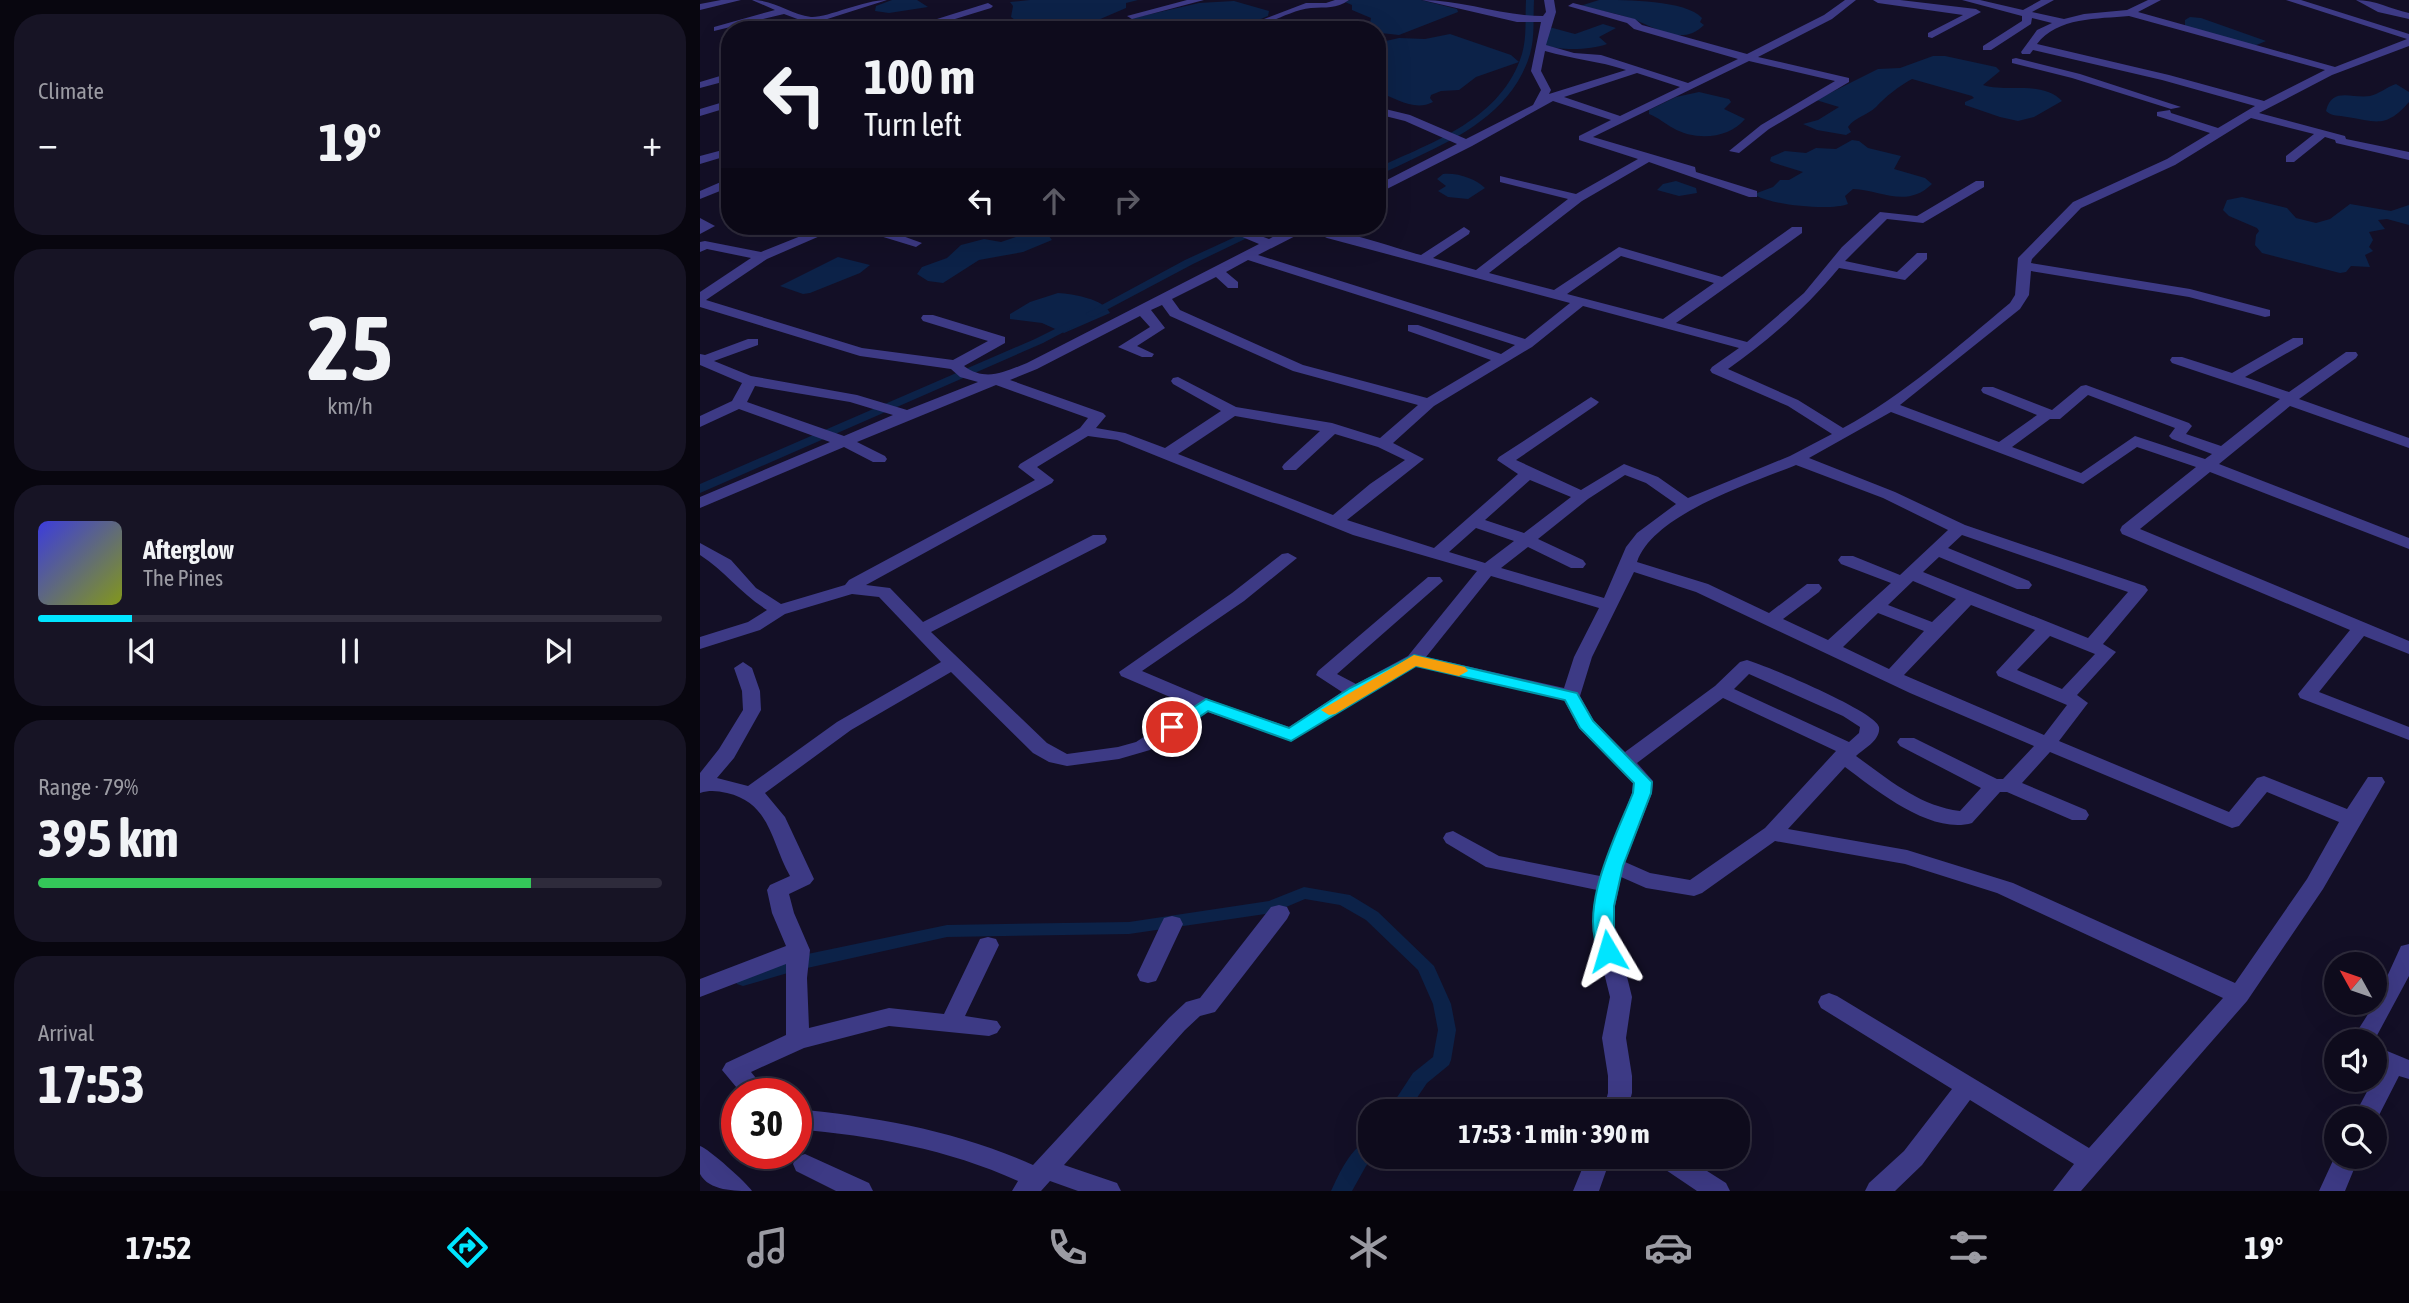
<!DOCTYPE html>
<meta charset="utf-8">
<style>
:root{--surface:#0e0b1c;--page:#171425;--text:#f1f3f6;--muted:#9b9ba3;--line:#2e2b3b;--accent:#00e5ff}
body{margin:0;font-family:"Asap Condensed",sans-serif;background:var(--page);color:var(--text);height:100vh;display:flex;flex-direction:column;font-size:26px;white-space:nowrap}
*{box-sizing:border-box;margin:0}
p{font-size:23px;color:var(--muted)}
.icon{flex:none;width:38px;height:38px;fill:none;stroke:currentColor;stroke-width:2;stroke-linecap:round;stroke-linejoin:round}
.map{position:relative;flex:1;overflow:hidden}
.drawer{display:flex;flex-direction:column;gap:14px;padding:14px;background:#08060f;width:700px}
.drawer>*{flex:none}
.hud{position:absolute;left:21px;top:21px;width:665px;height:214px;border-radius:28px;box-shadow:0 7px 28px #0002,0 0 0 2px var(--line);background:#0e0b1c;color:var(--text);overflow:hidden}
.needle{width:46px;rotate:310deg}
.controls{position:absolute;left:1624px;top:952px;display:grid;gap:14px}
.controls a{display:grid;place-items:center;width:63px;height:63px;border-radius:50%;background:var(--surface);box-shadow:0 7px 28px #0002,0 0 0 2px var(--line);font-size:35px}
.speed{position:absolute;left:21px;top:1078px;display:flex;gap:14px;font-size:35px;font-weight:700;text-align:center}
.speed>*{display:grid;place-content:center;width:91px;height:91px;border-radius:50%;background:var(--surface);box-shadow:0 7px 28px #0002,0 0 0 2px var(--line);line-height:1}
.speed .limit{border:10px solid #d22;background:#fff;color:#111}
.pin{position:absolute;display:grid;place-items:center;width:60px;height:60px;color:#fff;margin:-30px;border:4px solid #fff;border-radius:50%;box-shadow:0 2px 7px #0007}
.me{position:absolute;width:77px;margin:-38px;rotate:353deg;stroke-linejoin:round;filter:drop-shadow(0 0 5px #0008)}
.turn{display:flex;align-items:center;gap:24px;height:147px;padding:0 28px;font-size:32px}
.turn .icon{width:91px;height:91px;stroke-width:2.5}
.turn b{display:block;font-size:49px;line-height:60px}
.lanes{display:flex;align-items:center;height:66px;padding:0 28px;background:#0003;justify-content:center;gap:35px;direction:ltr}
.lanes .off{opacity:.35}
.big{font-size:52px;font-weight:700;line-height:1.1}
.drawer .card{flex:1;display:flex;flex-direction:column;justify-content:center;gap:10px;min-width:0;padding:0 24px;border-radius:28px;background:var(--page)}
.drawer .dial{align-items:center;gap:0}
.dial b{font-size:91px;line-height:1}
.song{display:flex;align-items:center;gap:21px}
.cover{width:84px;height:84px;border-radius:10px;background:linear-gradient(135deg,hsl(240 70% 55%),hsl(70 70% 35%))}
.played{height:7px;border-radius:4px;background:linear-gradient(90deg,var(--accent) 15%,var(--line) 15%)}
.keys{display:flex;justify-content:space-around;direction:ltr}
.heat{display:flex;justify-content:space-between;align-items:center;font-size:38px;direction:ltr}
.charge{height:10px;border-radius:5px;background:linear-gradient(90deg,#34c759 79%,var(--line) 0)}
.trip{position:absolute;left:658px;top:1099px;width:392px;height:70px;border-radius:28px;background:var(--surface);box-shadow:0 7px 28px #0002,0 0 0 2px var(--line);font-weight:700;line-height:70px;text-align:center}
.menu{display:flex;height:112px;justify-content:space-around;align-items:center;background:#06040b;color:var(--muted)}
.menu .icon{width:49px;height:49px}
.menu .active{color:var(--accent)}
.menu b{font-size:32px;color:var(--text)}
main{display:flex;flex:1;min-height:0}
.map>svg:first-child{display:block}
</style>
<main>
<section class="drawer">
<div class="card"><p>Climate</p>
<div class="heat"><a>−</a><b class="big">19°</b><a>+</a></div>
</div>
<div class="card dial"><b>25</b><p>km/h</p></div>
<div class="card">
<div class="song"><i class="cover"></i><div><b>Afterglow</b><p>The Pines</p></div></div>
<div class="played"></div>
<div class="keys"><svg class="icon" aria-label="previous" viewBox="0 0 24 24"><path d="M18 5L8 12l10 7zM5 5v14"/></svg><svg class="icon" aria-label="pause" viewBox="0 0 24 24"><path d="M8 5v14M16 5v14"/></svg><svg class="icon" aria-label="next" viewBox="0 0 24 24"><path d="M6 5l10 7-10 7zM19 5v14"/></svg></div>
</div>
<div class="card"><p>Range · 79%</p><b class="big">395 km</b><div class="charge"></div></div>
<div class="card"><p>Arrival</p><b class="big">17:53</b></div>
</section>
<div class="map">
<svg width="1709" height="1191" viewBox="0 0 1709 1191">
<rect width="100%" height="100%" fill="#130f26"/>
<!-- water -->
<path fill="#0c2248" d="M192 0H217L228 7 189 13 175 11 176 6Z
M330 0H438L426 3V8L391 23 392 27 389 30H315L319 23 311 17 313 6 310 2Z
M650 0H721L757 9 758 12 699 35 681 33 669 28 671 18 652 10V5L645 2Z
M899 0C926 0 986 0 1002 18L1000 22 1004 25C982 47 956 28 933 19 916 13 897 10 880 6Z
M534 1 569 11 568 16 534 30H411L403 25 499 3Z
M1490 17 1501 18 1566 41 1554 46 1485 27V20Z
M903 24 916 28 899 37 907 44C890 50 861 51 845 45L849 27 875 34Z
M750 34 811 55 819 62 776 77 759 90 741 91 731 95 730 98 733 102C714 112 697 98 677 92V43L699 38 725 39Z
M1233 56H1245L1296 67 1300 71 1283 85C1307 93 1342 80 1362 101L1334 117 1318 121 1300 117 1265 105V102L1274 98 1272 96 1212 79C1199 86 1185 97 1176 107 1168 115 1155 117 1148 127L1151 132 1146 135 1117 130 1103 124 1118 120 1139 107 1116 100 1178 69 1200 68Z
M1696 84 1709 92V102C1686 128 1678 122 1647 117 1638 115 1633 117 1626 111 1632 86 1652 99 1670 96 1679 94 1687 87 1696 84Z
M999 92 1029 99 1031 102 1024 109 1045 119C1029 139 995 141 973 128 964 123 959 118 949 114V110L976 97Z
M1152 140 1159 141 1168 148 1201 156 1194 169 1225 178 1232 184C1206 209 1182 190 1153 189L1145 196 1148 204C1130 211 1074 205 1057 196V193L1073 187 1080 180H1089L1103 172 1074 163 1070 161 1071 157 1085 151 1106 153 1116 148 1136 149Z
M743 174C756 172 777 179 785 188L768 199 748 197 738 191 746 186 737 179Z
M976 181 996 188 997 193 979 196 957 190 963 184Z
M1542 197 1587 208 1596 218 1616 223 1630 219 1650 204 1691 211 1709 205V225L1687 219 1678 220 1685 229 1669 232 1673 240 1669 247 1673 251 1665 255 1670 267 1651 266 1646 272 1640 273 1562 253 1555 245 1556 235 1559 231 1557 228 1529 216 1523 210 1527 200Z
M336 230 345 231 352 240 323 252 279 260 243 283 228 281 217 274 222 267 247 258 261 245 284 239 301 242Z
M138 257 170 265 160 273 110 293 103 294 80 286Z
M358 293C373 294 404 299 410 313L364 333 342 323 310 319V314L330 302Z"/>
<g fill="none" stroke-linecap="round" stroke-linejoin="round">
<!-- canal -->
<path fill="#0c2248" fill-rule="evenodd" d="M826 0H834C833 18 835 37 830 54 814 108 765 135 717 157 704 163 691 170 677 175V168C733 142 802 119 822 54 827 37 825 18 826 0Z
M559 226H572L493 264 395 316 391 317 385 314 485 260Z
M373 320 379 323 377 325 343 343 0 493V484L335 339Z
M604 887 650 895 678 912 734 966 751 1004 756 1030 751 1060 749 1065 727 1083 708 1111H688L713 1073 733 1057 738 1030 733 1004 718 970 666 920 640 905 605 899 572 913 429 934 247 937 98 970 43 986 37 984 34 979 37 974 98 956 247 925 429 922 569 901Z
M670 1140V1157H674L666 1166 652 1191H631C639 1174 651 1146 670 1140Z"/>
<!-- minor -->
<path fill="#3d3a85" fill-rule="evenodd" d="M21 0H41L0 10V4Z
M52 0C74 0 90 14 111 17 127 18 163 0 187 0L121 21 142 30H127L84 14 14 31V27L75 10Z
M487 0H504L432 19 427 16Z
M635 0H649C636 9 626 7 611 8 585 11 563 30 535 30L606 3H626Z
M722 0C763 0 802 16 843 16L846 12 844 0H854L856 12 846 45 874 53 901 55 988 83 1038 59 934 29 927 23 868 6 873 3 935 19 942 25 1047 54 1124 15 1145 0H1156L1132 19 1058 57 1149 78V82L1069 129 1039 153 1029 151 1061 125 1135 81 1049 61 893 137 995 167 996 172 1057 191V197H1049L949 162 882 201 789 273 854 290 919 247 1022 277 1092 227H1102V233L976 323 1047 342 1104 293 1142 247 1180 212 1217 216 1276 181H1284V187L1223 223 1187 219 1145 261 1197 272 1217 253H1227V259L1205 280 1139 268C1107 307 1069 340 1028 369L1098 400 1143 428C1204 395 1257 347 1310 303L1315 295 1318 258 1373 202 1467 159 1510 133 1457 116V112L1470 110 1471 113 1518 128 1555 106 1462 80 1333 50 1330 54H1322L1321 52 1337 30 1352 23 1332 18 1331 24 1291 50H1283V46L1322 21V16L1262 0H1280L1323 10 1341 0H1354L1332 12 1364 19 1384 14 1427 10 1448 0H1461L1438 12 1635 67 1707 39 1586 0H1601L1709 34V46L1632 75 1559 113 1645 136 1646 139 1709 152V160L1636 143 1635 140 1625 137 1594 162H1586V156L1614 134 1551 118 1475 165 1381 208 1332 259 1331 263 1490 289 1570 310V316L1565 317 1489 297 1331 271 1329 295 1320 309 1200 405 1299 442 1337 415 1283 393 1281 390 1283 387H1293L1352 410 1381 386 1386 385 1489 423 1492 426 1486 434 1521 446 1580 399 1472 363 1470 360 1472 357H1482L1532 373 1593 338H1603V344L1545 377 1589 392 1646 352H1656L1658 355 1656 358 1599 399 1709 438V448L1590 406 1519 464 1709 538V549L1510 472 1440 529 1709 641V654L1664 636 1619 692 1709 727V740L1600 698 1598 694 1650 630 1422 534 1420 530 1422 526 1496 467 1437 447 1383 484 1191 412 1109 458 1195 492 1265 525 1445 586 1448 590 1445 594 1403 644 1416 652 1377 695 1388 703 1359 741 1529 812 1557 778 1564 776 1647 809 1668 777H1682L1685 782 1623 889 1547 1001 1381 1191H1353L1374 1164 1270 1100 1222 1165 1195 1191H1165L1169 1183 1204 1151 1252 1089 1121 1008 1118 1002 1121 996 1129 993 1137 996 1389 1148 1523 998 1297 893 1205 864 1075 841 1002 893 994 896 946 888 921 877 915 906V928L932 997 926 1038 932 1076V1093L927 1111H903L908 1093V1076L902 1038 910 997 893 928 897 890 786 867 746 843 743 838 746 833 753 831 799 856 900 876 932 793 933 783 879 728 864 700 716 666 591 741 508 712 450 750 419 759 367 766 349 762 333 753 251 672 151 730 65 793 85 817 114 879 110 884 89 894 94 913 110 950 107 978 109 1028 189 1008 244 1014 280 939 288 937 296 939 299 945 265 1016 297 1021 301 1027 297 1033 289 1036 189 1026 104 1048 51 1072 69 1094H42L22 1070 26 1063 86 1035V964L0 997V979L86 946 72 913 67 890 70 885 90 876C71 843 71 803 27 793 17 791 10 790 0 793V773L19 749 43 710 42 691 34 668 43 662 52 668 60 691 61 710 34 758 17 778 48 786 137 722 241 662 179 597 152 594 85 614 60 630 0 649V637L48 622 67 610C40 593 26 572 0 555V543L31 560 56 588 81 604 145 585 149 580 335 480 318 467 320 464 380 428 388 418 296 385 157 442 185 456 187 459 185 462H173L144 447 0 508V497L130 442 39 409 0 427V416L32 401 42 383 0 365V354L5 355 48 339H58V345L14 361 51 376 157 395 207 410 278 382 260 377 251 369 160 356 0 307V292L51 258 7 249 0 252V242L5 241 61 252 126 226H143L67 259 6 300 162 348 253 360 288 341 223 321 221 318 223 315H233L305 337V343L264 366C286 382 304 372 327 363L559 244 516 226H533L569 239C577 235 585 229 593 226 614 220 695 248 721 255L764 227 770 231 769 234 733 258 776 270 868 199 800 182V176L876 194 938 159 879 140V136L911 120 853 101 772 146 677 194V185L757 144 705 121 677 114V107L710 115 766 139 833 105 841 90 831 71 841 22H817ZM1429 16 1625 70 1564 101 1469 75 1337 44C1357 17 1398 19 1429 16ZM845 51C872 59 899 61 926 70L849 94 851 90 841 71ZM937 73 980 87 920 116 864 97ZM609 229 627 238 870 303 825 339 558 255ZM921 256 1014 283 963 319 867 294ZM548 260 815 345 801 354 718 325H708V331L791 360 727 398 603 365 480 310 472 299 516 277 528 288H538V282L526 272ZM462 305 470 316 593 371 718 405 680 438 632 423 536 407 478 377 473 378 471 381 473 384 521 411 465 448 425 433 396 428 406 416 403 413 310 380 337 369 440 316 450 327 418 347 442 357H452L454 354 437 346 465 328 451 310ZM883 306 1039 348 1012 367 1010 370 1012 373 1088 406 1132 434 1090 456 988 498 958 477 924 464 881 490 816 460 896 405 899 402 891 397 799 457 797 460 818 474 734 548 647 520 724 459 693 443 734 406 832 347ZM55 386 150 402 193 415 144 436 47 402ZM1388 395 1475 428 1469 436 1472 439 1512 454 1505 459 1435 436 1381 473 1312 447 1350 419H1360ZM535 416 620 431 584 464 582 467 584 470H596L635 434 678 447 705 460 670 484 633 515 478 454ZM388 436 417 440 653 535 777 571 708 656 656 684 637 674 743 581 740 577H728L618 671 616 675 642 692 589 727 513 701 442 671 544 601 597 558 588 553 582 554 532 593 419 672 421 676 491 706 436 742 418 747 367 754 347 743 231 632 405 543 407 539 405 535H393L223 622 190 588 166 585 352 483 354 480 337 467ZM1096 465 1183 498 1248 530 1200 575 1153 556H1141L1138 560 1141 564 1191 583 1128 640 1083 619 1119 592 1122 588 1119 584H1107L1069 613 1008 584 937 562C953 514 1052 483 1096 465ZM925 475 946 483 976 504 937 533 926 547 904 598 801 568 828 547 871 568H883L886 564 883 560 838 539 888 499ZM830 480 871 497 824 533 785 520ZM776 528 814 541 785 563 749 552ZM1262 535 1428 592 1388 638 1223 572 1239 557 1317 589H1329L1332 585 1329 581 1248 548ZM934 572 996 592 1210 693 1334 746 1303 779H1297L1214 738H1200L1197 742 1200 746 1281 788 1260 811C1219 806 1188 779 1156 756 1164 749 1181 740 1179 727 1177 712 1065 665 1047 660L1040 662 1015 686 925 752 894 721 880 696 892 657ZM791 576 899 608 874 657 864 688 726 657ZM1213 581 1256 599 1232 622 1188 605ZM1271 605 1335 630 1296 672 1298 676 1367 705 1344 735 1204 675ZM1178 613 1224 631 1189 669 1143 647ZM1350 636 1395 654 1362 689 1317 670ZM1049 674 1143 716 1160 727 1159 733 1149 742 1034 689ZM1023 698 1136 751 1065 828 990 880 950 873 925 862 952 793 953 781 937 763ZM1350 752 1532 828 1539 826 1567 792 1639 822 1607 879 1535 983 1313 883 1207 850 1088 829 1145 767C1176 790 1231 835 1272 823L1300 792H1307L1372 820H1386L1389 815 1386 810 1322 783Z
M1173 0H1200L1276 9 1281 12 1232 38 1228 37V33L1263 15 1178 3Z
M1656 0C1676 0 1690 9 1709 13V19L1678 12Z
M288 3 293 6 291 8 219 30H202Z
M1316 58 1380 74 1481 107 1471 109 1372 78 1312 63V59Z
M30 73V80L0 88V82Z
M30 100V107L0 116V109Z
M30 148V155L0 164V156Z
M30 178V187L0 199V191Z
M0 218 15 226 0 234Z
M146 226H175L222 243 216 247 167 232 147 229Z
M579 905 587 907 590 913 587 919 515 1012 500 1016 485 1030 364 1165 417 1183 421 1191H378L350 1181 341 1191H312L318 1181C247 1149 174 1136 96 1129V1109C178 1117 257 1131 333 1165L469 1018 486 1002 500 998 571 907Z
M472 916 480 918 483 924 459 975 456 981 448 983 440 981 437 975 461 924 464 918Z
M1709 944V976L1674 1041H1651L1675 1003 1701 946Z
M1675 1046 1709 1060V1079L1699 1076 1675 1123V1118H1653L1680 1067 1675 1065Z
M0 1146C8 1148 48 1184 52 1191 35 1191 9 1191 0 1174 0 1167 0 1154 0 1146Z
M105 1154 169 1183 173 1191H136L96 1171 93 1164 96 1157Z
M1636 1154V1157H1659L1645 1191H1619Z
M887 1157H911L899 1191H873Z
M954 1157H985L1026 1183 1030 1191H997L957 1164Z"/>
</g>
<!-- route -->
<path fill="#00e5ff" stroke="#0095a6" stroke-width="2" d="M714 655 877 693 893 721 952 782 951 793 923 866 914 906V928L918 951 915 956 908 958 901 956C876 911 916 836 933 793L934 783 880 728 865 700 716 666 591 741 508 711 479 731H466L464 727 506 699 589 728 650 688Z"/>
<!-- slow -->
<path fill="#f59e0b" d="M714 655 765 667 768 671 759 676 716 666 635 714 629 715 621 710Z"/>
</svg>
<div class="controls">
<a><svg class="needle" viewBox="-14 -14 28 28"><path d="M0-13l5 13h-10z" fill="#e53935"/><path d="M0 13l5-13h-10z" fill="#9b9ba3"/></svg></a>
<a><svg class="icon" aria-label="sound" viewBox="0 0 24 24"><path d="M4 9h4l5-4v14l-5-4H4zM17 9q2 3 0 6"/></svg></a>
<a><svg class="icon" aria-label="search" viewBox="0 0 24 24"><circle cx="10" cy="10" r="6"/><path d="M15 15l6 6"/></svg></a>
</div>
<div class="speed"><div class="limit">30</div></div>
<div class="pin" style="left:472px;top:727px;background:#d93025"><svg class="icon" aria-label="arrive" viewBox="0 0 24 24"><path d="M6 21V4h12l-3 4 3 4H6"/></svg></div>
<svg class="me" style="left:908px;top:951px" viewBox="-20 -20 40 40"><path d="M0-17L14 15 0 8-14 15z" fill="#00e5ff" stroke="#fff" stroke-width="4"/></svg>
<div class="trip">17:53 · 1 min · 390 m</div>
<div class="hud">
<div class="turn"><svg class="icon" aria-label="left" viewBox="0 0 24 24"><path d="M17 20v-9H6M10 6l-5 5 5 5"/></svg><div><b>100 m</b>Turn left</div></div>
<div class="lanes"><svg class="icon" aria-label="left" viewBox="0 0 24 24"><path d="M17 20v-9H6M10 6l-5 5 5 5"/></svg><svg class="icon off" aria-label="ahead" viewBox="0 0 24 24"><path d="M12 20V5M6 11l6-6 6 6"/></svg><svg class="icon off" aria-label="right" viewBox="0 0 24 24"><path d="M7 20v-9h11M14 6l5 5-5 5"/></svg></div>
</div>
</div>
</main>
<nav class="menu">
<b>17:52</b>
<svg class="icon active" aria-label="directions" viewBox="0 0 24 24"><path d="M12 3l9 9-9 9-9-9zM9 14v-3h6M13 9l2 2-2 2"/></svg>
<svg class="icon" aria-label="music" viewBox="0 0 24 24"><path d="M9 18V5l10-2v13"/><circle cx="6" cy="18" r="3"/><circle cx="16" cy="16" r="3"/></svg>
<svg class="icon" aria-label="phone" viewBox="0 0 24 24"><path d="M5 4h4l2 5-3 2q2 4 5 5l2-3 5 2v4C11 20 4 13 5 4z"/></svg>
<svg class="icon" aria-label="climate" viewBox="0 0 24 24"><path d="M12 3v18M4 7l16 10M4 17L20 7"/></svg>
<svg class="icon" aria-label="car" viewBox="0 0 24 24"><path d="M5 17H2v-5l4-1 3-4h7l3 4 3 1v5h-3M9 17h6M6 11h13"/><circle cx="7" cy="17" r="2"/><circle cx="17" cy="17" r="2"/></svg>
<svg class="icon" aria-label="filters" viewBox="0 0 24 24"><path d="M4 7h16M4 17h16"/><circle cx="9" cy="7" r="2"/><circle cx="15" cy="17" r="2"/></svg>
<b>19°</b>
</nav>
